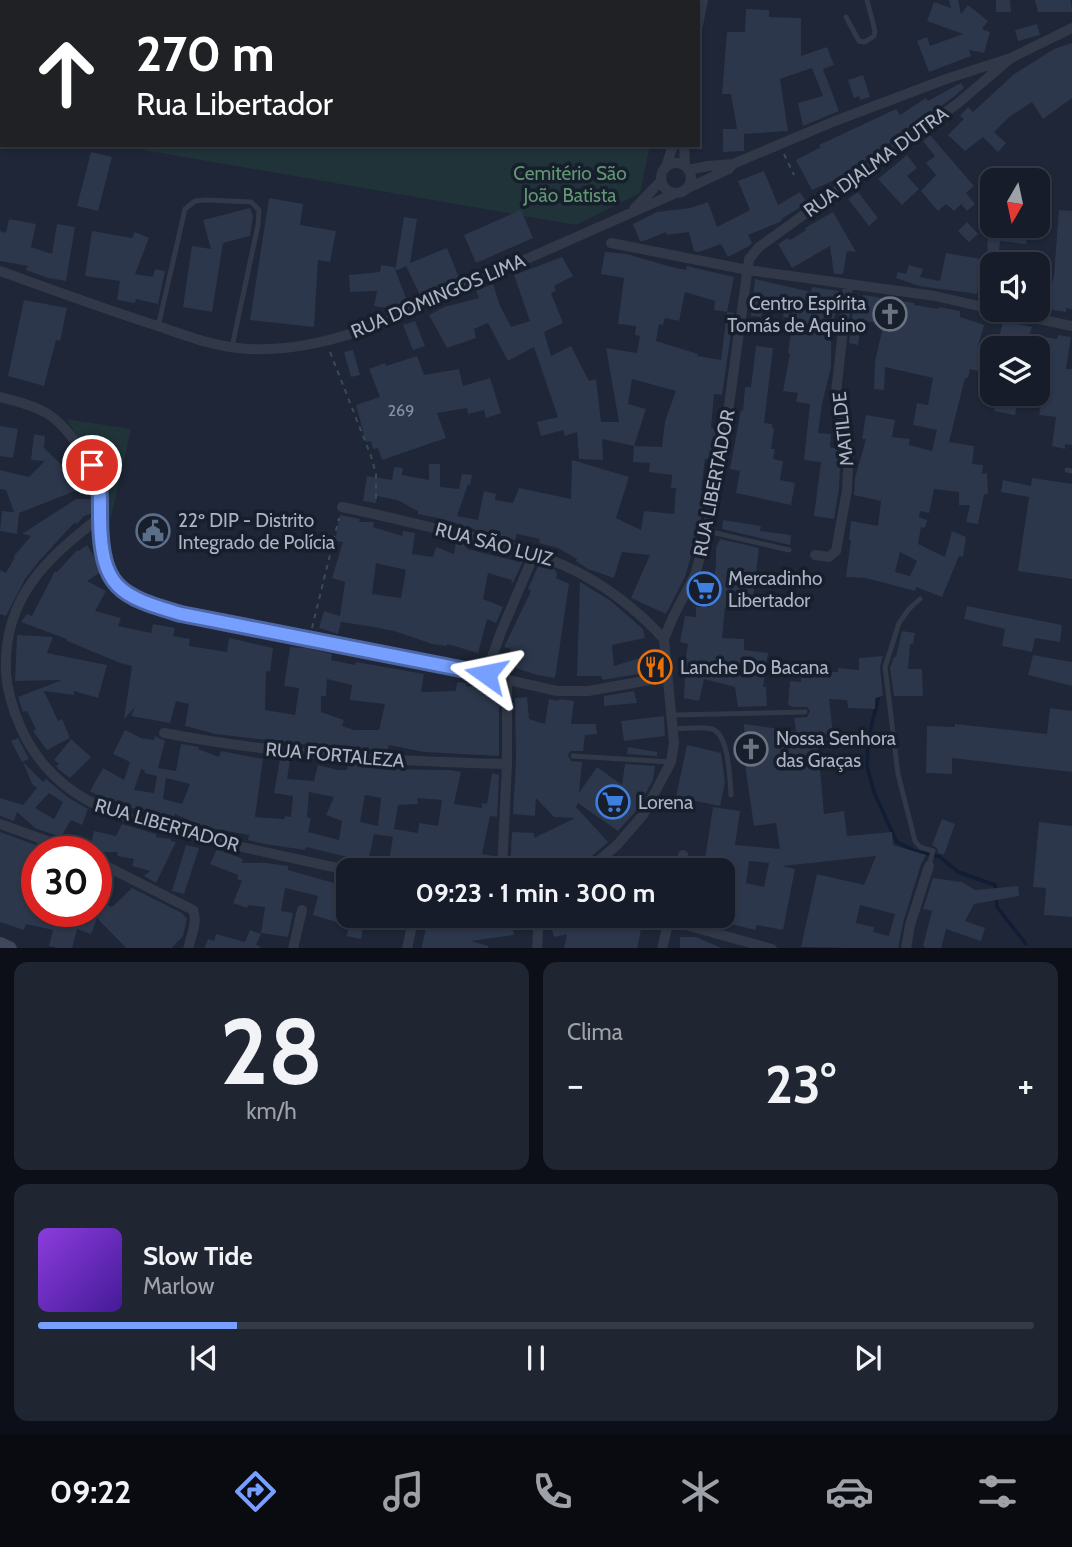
<!DOCTYPE html>
<html lang="pt">
<meta charset="utf-8">
<style>
:root{--surface:#161c29;--page:#1f2531;--text:#f1f3f6;--muted:#9ea1a8;--line:#353a46;--accent:#769fff}
body{margin:0;font-family:Cabin,sans-serif;background:var(--page);color:var(--text);height:100vh;display:flex;flex-direction:column;font-size:26px;white-space:nowrap}
*{box-sizing:border-box;margin:0}
p{font-size:23px;color:var(--muted)}
.icon{flex:none;width:38px;height:38px;fill:none;stroke:currentColor;stroke-width:2;stroke-linecap:round;stroke-linejoin:round}
.map{position:relative;height:948px;overflow:hidden}
.side{display:flex;flex-direction:column;gap:14px;padding:14px;background:#0c0f17;flex:1}
.side>*{flex:none}
.banner{position:absolute;left:0px;top:0px;width:700px;height:147px;box-shadow:0 2px 5px #0004,0 0 0 2px var(--line);background:#202124;color:#fff;overflow:hidden}
.needle{width:46px;rotate:189deg}
.fabs{position:absolute;left:980px;top:168px;display:grid;gap:14px}
.fabs a{display:grid;place-items:center;width:70px;height:70px;border-radius:14px;background:var(--surface);box-shadow:0 2px 5px #0004,0 0 0 2px var(--line);font-size:35px}
.speed{position:absolute;left:21px;top:836px;display:flex;gap:14px;font-size:35px;font-weight:700;text-align:center}
.speed>*{display:grid;place-content:center;width:91px;height:91px;border-radius:50%;background:var(--surface);box-shadow:0 2px 5px #0004,0 0 0 2px var(--line);line-height:1}
.speed .limit{border:10px solid #d22;background:#fff;color:#111}
.pin{position:absolute;display:grid;place-items:center;width:60px;height:60px;color:#fff;margin:-30px;border:4px solid #fff;border-radius:50%;box-shadow:0 2px 7px #0007}
.me{position:absolute;width:77px;margin:-38px;rotate:282deg;stroke-linejoin:round;filter:drop-shadow(0 0 5px #0008)}
.turn{display:flex;align-items:center;gap:24px;height:147px;padding:0 21px;font-size:32px}
.turn .icon{width:91px;height:91px;stroke-width:2.5}
.turn b{display:block;font-size:49px;line-height:60px}
.big{font-size:52px;font-weight:700;line-height:1.1}
.side .card{flex:1;display:flex;flex-direction:column;justify-content:center;gap:10px;min-width:0;padding:0 24px;border-radius:14px;background:var(--page)}
.side .dial{align-items:center;gap:0}
.dial b{font-size:91px;line-height:1}
.song{display:flex;align-items:center;gap:21px}
.cover{width:84px;height:84px;border-radius:10px;background:linear-gradient(135deg,hsl(270 70% 55%),hsl(260 70% 35%))}
.played{height:7px;border-radius:4px;background:linear-gradient(90deg,var(--accent) 20%,var(--line) 20%)}
.keys{display:flex;justify-content:space-around;direction:ltr}
.heat{display:flex;justify-content:space-between;align-items:center;font-size:38px;direction:ltr}
.side .tiles{flex:1;display:grid;gap:14px;grid-template-columns:1fr 1fr}
.card:last-child{grid-column:span 2}
.trip{position:absolute;left:336px;top:858px;width:399px;height:70px;border-radius:14px;background:var(--surface);box-shadow:0 2px 5px #0004,0 0 0 2px var(--line);font-weight:700;line-height:70px;text-align:center}
.dock{display:flex;height:112px;justify-content:space-around;align-items:center;background:#090b10;color:var(--muted)}
.dock .icon{width:49px;height:49px}
.dock .on{color:var(--accent)}
.dock b{font-size:32px;color:var(--text)}
.map>svg:first-child{display:block}
</style>
<div class="map">
<svg width="1072" height="949" viewBox="0 0 1072 949">
<rect width="100%" height="100%" fill="#1e2637"/>
<!-- green -->
<path fill="#1f3338" d="M0 0H679L2 2V126Z
M115 145H650L640 193 576 225Z
M66 419 131 429 106 540 103 475Z"/>
<g fill="none" stroke-linecap="round" stroke-linejoin="round">
<!-- stream -->
<path stroke="#111d35" stroke-width="3.5" d="M879 695 868 740 867 766 874 792 892 832 897 842 915 851 940 857 958 872 995 885 997 907 1026 944"/>
</g>
<!-- building -->
<path fill="#2c374c" fill-rule="evenodd" d="M949 0H958L961 14 968 5 988 21 982 29 990 32 984 53 969 50 971 56 929 72 917 41 927 37 930 46 963 34 927 21 934 2 951 8Z
M996 0H1010L1011 12H996Z
M1035 0H1071L1072 12H1038Z
M746 9 769 10V17L801 18V56L827 47 834 65 823 69 839 111 803 126 798 103 823 96 812 68 780 79 788 131 744 134V151L723 152V129H737L731 94H722L727 32H745Z
M1037 24 1040 35 1018 41 1015 30Z
M1072 43V98L1043 119 1032 102 1009 117 994 132 1006 143 998 152 983 137 965 151 948 135 964 119 960 116 968 107 973 112 1013 75 1054 49Z
M863 75 870 97 860 100 859 96 854 98 848 80Z
M961 83 964 88 952 98 842 177 812 190 796 160 821 147 819 145 896 109 900 115 926 98 928 101Z
M930 135 974 186 966 193 975 204 967 211 961 204 954 211 946 204 938 211 921 191 936 175 926 163 935 156 923 141Z
M91 152 112 157 98 211 77 206Z
M907 155 917 168 907 176 919 189 902 205 878 179Z
M764 171 778 205 800 192 807 203 783 218 780 222 748 235 752 243 749 246 728 257 721 244 699 252 694 251 689 232 667 235 666 232 644 241H640L633 224 657 212 690 208 708 202 717 227 750 210 738 181Z
M858 192 878 218 869 226 848 199Z
M269 198 303 204 300 225 336 231 330 262 318 260 314 327 250 320Z
M250 208 253 216 250 236 223 243 212 312 183 307 192 246 211 249 203 220Z
M521 210 533 238 476 263 464 235Z
M1059 210 1072 211V309L1066 308V312L1047 309 1054 275Z
M833 212 856 252 847 251 843 274H834L830 246 792 268 778 244 788 238 790 240 806 230 805 228Z
M404 217 417 219 410 263 447 248 460 280 421 297 406 266 395 271Z
M9 219 36 224 31 247 52 254 57 224 75 227 66 281 48 278 26 270 28 266 0 261V231L6 233Z
M967 222 978 234 969 242 958 231Z
M988 226H1018L1017 230 1028 232 1026 244 1000 241 998 264H992V285L979 284 977 294 919 286 896 278 898 272 906 274 909 265 923 269 920 277 940 281 946 253 987 260Z
M92 231 132 238 135 232 149 238 135 274 153 277 155 269 165 271 158 304 136 299 135 303 117 300 120 281 85 276Z
M605 252 627 254 668 266 686 270 687 266 734 277 727 312 734 313 722 395 714 394 711 428 718 429 712 459H705L701 491 706 492 699 529 685 577 666 614 631 598 650 555 622 552 614 578 588 569 576 561 577 559 558 548 539 543 540 539 517 534 515 540 466 527 443 519 418 514V511L397 500 377 496 376 503 363 501 367 476 392 480 394 467 403 468 402 475 429 480V464H440V487L459 489 462 474 472 475 470 485 468 484 457 516 478 520 484 491 496 494 495 500 513 503 519 488 571 499 572 460 629 477 616 518 641 530 644 511 674 514 676 488H671L672 475 649 472 650 463 633 462 634 446 602 439 603 460 579 459 577 432 565 436 563 430 541 436 537 422 558 417 534 347 508 361 488 323 474 329 476 338 447 348 429 315 444 307 479 298 476 290 493 284 500 306 511 327 530 321 514 275 562 257 573 276 554 286 556 291 551 293 563 323 544 332 551 356 571 346 589 381 596 379 601 422H619L606 348 637 353 640 336 635 335 636 326 618 324 624 278 601 274ZM685 292 715 301 714 310 727 312 721 360 697 356 698 354 656 341 659 324 663 325 665 318 679 321ZM632 379 676 391 665 421 662 447 634 446 646 409 628 404Z
M381 265 394 267 408 303 393 309 374 306 377 291 350 292 349 275 380 272Z
M755 279 811 292 812 287 839 291 831 335V367L822 404 818 433 831 434 830 447 841 450 839 489 834 519 814 516 821 462 804 460 810 404 796 402 798 393 783 391 790 354 788 353 793 318 783 317 784 310 763 307 761 317 751 316Z
M863 295 914 303V305L938 309 939 307 960 311V317L984 325 978 346 992 349V374L970 369 968 378H965L949 442 974 446 972 464 983 465 982 474 987 473 988 494H984L978 524 966 522 970 505H959V492L934 489 929 513 920 511 919 517 927 520 925 528 921 527 918 544 945 557 952 531 966 537 963 557 959 556 942 597 916 587 915 591 866 578 846 577 851 540H849L851 521 878 526 881 501 854 495 855 478 866 439H862L866 415 895 420 892 437 910 439 909 445 932 451 937 430 913 425 917 403 928 405 933 378 885 367 884 390 874 389 875 361 884 323 861 321 858 345 849 343 853 311 861 312ZM900 552 917 561 910 576 895 572Z
M24 300 67 308 60 341 56 340 44 386 8 376Z
M415 321 425 346 413 350 403 325Z
M1003 321 1032 327 1025 348 997 346Z
M1058 335 1071 337 1066 369H1072V445L1065 444V449L1052 446 1056 417 1039 415 1049 362 1041 361 1045 337 1057 339Z
M756 346 773 348 764 423 772 424V428H774L771 449H775L773 459 783 461 780 480 795 483 791 505 736 493 740 471 730 469 741 410 743 411 745 387H751Z
M353 350 360 375 351 377 344 352Z
M417 356 424 375 459 369 463 386 490 378 501 413 486 418 484 410 468 414 467 408 437 413 446 438 382 460 378 448 373 449 371 441 366 442 356 405 380 397 369 369 385 363 386 366Z
M999 394H1010L1008 403 1017 404 1015 415 994 411Z
M0 426 18 429 13 458 0 456Z
M34 434 45 436 44 448 65 468 73 464 80 478 76 480 75 491 19 513 17 534 0 531 2 511 14 512 6 490 0 489V470L29 477 45 461 31 460Z
M1032 478 1072 484V579L1018 571 1029 497 1001 492 1003 480 1031 486Z
M76 499H91V514L84 516 77 524 74 523 40 560 25 579 6 616 0 614V570L6 573 15 557 14 556 31 536 22 534Z
M340 515 360 519 359 522H374L373 527 402 536 403 531 415 533 412 554 433 557 436 547 454 554 456 543H460L468 546 467 549 520 562 521 558 524 559 513 583 511 582 512 580 488 573 483 599 503 607 496 623 487 619 478 653 447 644V646L432 644 394 631 368 626 341 622 338 634 319 628 324 611 340 616 345 582 332 578 343 542 335 541ZM376 563 406 570 401 598 372 594Z
M723 520 761 526 760 531 791 535 790 545 722 529Z
M720 539 759 548 753 597 741 596 740 609 725 607 722 638 744 639V650L768 653 763 687H766L767 706 738 707 735 687 704 679 699 701 684 698 685 675 683 674 688 644 680 642 685 616 696 617V607H709L710 583H713L716 565V548Z
M87 545 95 558 99 573 87 581 106 591 95 611 121 618 118 626 151 633 153 624 175 628 173 636 190 639 189 646 227 652 229 638 273 648 270 672 266 671 265 710 295 715 299 688 284 686 290 647 306 648 332 654 331 660 355 665 356 662 424 674 421 692 456 691 457 682 466 683V686L499 688V756L424 752 389 745 387 751 335 748 215 734 185 726 189 704 176 701 170 723 131 716 135 707 124 719 132 666 120 663 67 641V639L21 622 27 614 32 616 55 571 57 572 77 550 78 551ZM327 679 352 685 350 700 385 704 379 730H354L342 726 344 720 321 712V696H326Z
M539 564 555 570 557 573 556 578 569 584 555 678 537 675 516 668 518 662 508 659 511 649 504 647 531 591 528 589Z
M580 582 611 601 643 629 645 638 612 645 614 666 643 657 646 665 653 664 655 671 603 680 601 676H577Z
M967 606 1062 625 1060 642 1035 638 1032 652 1002 646 1005 629 964 619Z
M902 631 915 633 913 644H910L908 669H922L923 696H894L890 668 894 657H896Z
M17 635 53 637 47 653 107 665 98 698 74 691V695L44 691 58 721 62 719 70 738 47 750 33 731 36 729 27 711 23 712 18 697 62 680 15 681Z
M1033 655 1072 662V686L1028 675Z
M883 656 880 667 883 696 875 698V709L848 708 847 700 829 699 834 743 818 745 824 814 844 811 847 836 892 832 893 845 926 855 921 864 903 923 898 949 801 947 817 874 864 885 876 856 782 866 795 869 783 930 757 925 755 930 723 922V870H701L705 859 713 807 740 811 735 845 780 849 776 823 754 826 746 772 744 724 796 731 794 718 807 717 810 711 807 707H793L788 705 790 681 801 682V678H813V674L821 675V672H838V668L859 670V658ZM749 861 769 863 764 887 746 883ZM860 905 895 914 889 936 873 932 874 927 856 923Z
M634 691 637 703 604 706V696Z
M527 697 529 719 545 724 549 699 559 701V699L574 701 571 724H596L597 734 585 735 583 751H571L568 755 571 761 582 762 579 793 597 767 622 785 625 764 655 766 653 780 636 811 618 831 578 803 576 807 608 842 576 870H510L512 832 534 833V838L575 818 554 817 536 798 535 816 513 814 516 759 515 698Z
M1050 708 1072 711V772L952 758V774L926 773 927 726 955 727V724L1047 734Z
M664 716 665 736 624 741 621 721Z
M125 730 141 738 154 740 155 736 165 741 158 768 176 771 181 744 199 747 198 749 219 757 221 751 263 759 255 817 284 819 285 816 291 817 293 796 274 793 280 759 290 761 287 779 314 781 318 765 338 770H347L348 764 384 767 383 769 451 770 461 772 454 804 482 808V803L487 804 492 773 499 775 497 817 490 816 482 854 495 856 494 870H470L429 863 428 870 388 867 393 837 374 834 368 862 306 847 305 850 265 844 248 840 249 835 205 827 175 814 174 820 159 816 160 812 131 808 107 798 106 800 90 791 103 768 124 780 130 762 113 754ZM141 769 145 770 144 773 157 776 154 793 134 790ZM166 778 190 784 182 804 163 799ZM309 792 334 797 326 815 342 821 339 840 308 832 311 818 307 817ZM365 795 381 798 378 826 360 822ZM417 798 442 800 438 826 419 823 418 833 394 829 398 805 418 804Z
M18 738 29 759 22 762 11 741Z
M71 739 91 757 70 778 59 770 56 766 59 764 54 760Z
M687 745 721 753 725 782 720 806 676 797Z
M628 747 657 752V756L627 754Z
M23 762 43 782 46 779 69 798 88 809 82 825 71 820 61 837 35 828 17 812 14 821 0 816V798L23 805 37 788 32 784ZM49 793 63 802 54 819 35 808Z
M942 819 955 824 944 855 938 853 937 848 932 845Z
M1039 822 1072 826V917L1044 915 1046 888 1033 887Z
M122 824 156 834V837L171 839V841L176 842 156 883 144 876 150 871 132 866 134 859 117 856 118 852H89L94 831 116 836Z
M0 832 55 852H37V912H96V901L112 907 132 888 182 913 187 919 183 936 171 949H127L97 918 91 934 77 929 72 949H62L49 946 53 930 26 924 24 930 0 922Z
M186 845 199 848 184 894 172 891Z
M217 849 243 859 242 863H266L288 866V870L348 887V915H365L361 939 347 936 349 926 313 915 318 896 285 888 281 911 293 913 288 937 261 933 265 907 248 905 247 908 233 903 242 881 237 879 238 875 210 864Z
M639 857 652 870H625Z
M933 878 962 882 975 890 1018 886 1019 896 974 904 965 921 985 928 981 941 946 929 941 949H927L923 946 932 911 923 909Z
M425 915H531L530 928 513 930 514 935 471 941 488 946V949H421L426 929 421 928Z
M548 915H597L642 924 637 949H564L567 934 554 937Z
M250 930 261 934 256 945 260 946 259 949H204L208 939 214 941 216 934 245 942Z
M680 937H696L724 949H680Z"/>
<g fill="none" stroke-linecap="round" stroke-linejoin="round">
<!-- path -->
<path stroke="#384d51" stroke-width="2" stroke-dasharray="5 5" stroke-linecap="butt" d="M784 154 794 175
M330 352 371 456 376 474V502
M312 628 339 518"/>
<!-- lane -->
<path stroke="#313848" stroke-width="5" d="M196 0 207 2
M132 2V0
M339 2 340 0
M613 2V0
M846 17 859 41 865 42 874 36 875 31 867 0
M158 327 185 209 195 201 206 200 251 202 259 210 258 225 232 347
M1067 470 1072 471
M707 531 789 550
M920 599 909 609 899 623 885 667 898 774 915 841 920 847 933 851 929 865
M672 715 805 712
M673 729C685 729 700 726 712 729 729 734 730 780 731 795
M573 756 671 762"/>
<!-- street -->
<path stroke="#313848" stroke-width="10" d="M698 25 703 0
M684 145 685 166
M661 178a15 15 0 1 1 30 0a15 15 0 1 1-30 0Z
M666 167 673 145
M688 170 708 166 733 164 835 121 946 79 1011 58 1072 28
M686 189 729 169 733 164
M634 209 661 181
M611 243 748 270 935 296 992 309
M0 271C53 290 107 310 161 327 190 337 219 348 249 349 297 351 340 339 384 322L676 193
M997 310 1072 326
M0 397C43 407 57 414 82 451 90 462 98 475 101 489 106 520 91 561 118 587 135 603 159 607 181 614L419 660 557 691H588L667 677
M342 507C377 514 412 523 447 531 537 551 599 568 664 639
M100 517C45 560 3 598 6 672 7 692 13 710 21 728 56 806 128 819 203 838 251 849 300 860 348 870
M815 555 829 557 836 551 847 490 849 449 836 393 848 284
M486 674 501 632 535 552
M164 733C280 755 389 761 507 764
M0 824 78 852
M96 861 193 910C198 922 191 936 188 949
M502 870 507 764V679
M588 870 617 845 643 815 671 762 674 743 664 639 673 617 695 575 707 531 726 427 749 259 759 247 957 104 1011 58
M680 870 683 855
M650 915 772 949
M293 949 302 910
M407 949 414 915
M537 949 539 915
M662 949 670 915
M906 949 910 925 929 866"/>
<!-- secondary -->
<path stroke="#3f475b" stroke-width="16" d="M0 945 9 949"/>
</g>
<g fill="none" stroke-linecap="round" stroke-linejoin="round">
<defs>
<path id="route" d="M92 465C101 486 100 496 100 518 101 588 119 596 181 614L486 674"/>
</defs>
<!-- route casing -->
<use href="#route" stroke="#4d67a6" stroke-width="18"/>
<!-- route -->
<use href="#route" stroke="#769fff" stroke-width="12"/>
</g>
<!-- icons -->
<defs>
<symbol id="church-ring" viewBox="-11 -11 22 22"><circle r="9.5" fill="#171e2c" stroke="#6b7280" stroke-width="1.5"/><path d="M-1.2-6h2.4v3.5h3.3v2.4h-3.3V6h-2.4V-.1h-3.3v-2.4h3.3Z" fill="#6b7280"/></symbol>
<symbol id="civic-ring" viewBox="-11 -11 22 22"><circle r="9.5" fill="#171e2c" stroke="#5c6f8a" stroke-width="1.5"/><path d="M-.6-6.5H3V-4.5H.6V-3L4-1V1h2V6H-6V1h2V-1L-.6-3ZM-1.2 2.5V6h2.4V2.5Z" fill="#5c6f8a"/></symbol>
<symbol id="supermarket-ring" viewBox="-11 -11 22 22"><circle r="9.5" fill="#171e2c" stroke="#3f7fe0" stroke-width="1.5"/><path d="M-6-5.5h2.5l.6 2H6L4.5 2H-2.5L-4.4-4H-6ZM-1.5 3.2a1.3 1.3 0 1 0 .1 0ZM3 3.2a1.3 1.3 0 1 0 .1 0Z" fill="#3f7fe0"/></symbol>
<symbol id="restaurant-ring" viewBox="-11 -11 22 22"><circle r="9.5" fill="#171e2c" stroke="#e8710a" stroke-width="1.5"/><path d="M-5-6h1v4h1v-4h1v4h1v-4h1v5L-1.5 .5V6h-2V.5L-5-1ZM5-6V6H3V1.5H1.5Q1.5-4 5-6Z" fill="#e8710a"/></symbol>
</defs>
<g fill-rule="evenodd">
<use href="#church-ring" x="871" y="295" width="38" height="38"/>
<use href="#civic-ring" x="134" y="512" width="38" height="38"/>
<use href="#supermarket-ring" x="685" y="570" width="38" height="38"/>
<use href="#restaurant-ring" x="636" y="648" width="38" height="38"/>
<use href="#church-ring" x="732" y="730" width="38" height="38"/>
<use href="#supermarket-ring" x="594" y="783" width="38" height="38"/>
</g>
<g text-anchor="middle" dominant-baseline="central" stroke-width="7" stroke-linejoin="round" paint-order="stroke">
<!-- number labels -->
<g font-size="16" fill="#8a93a6">
<text x="401" y="410">269</text>
</g>
<!-- street labels -->
<g font-size="19" fill="#abb3c5" stroke="#171e2c">
<text transform="translate(876 162) rotate(-36)">RUA DJALMA DUTRA</text>
<text transform="translate(438 296) rotate(-23)">RUA DOMINGOS LIMA</text>
<text transform="translate(843 429) rotate(-96)">MATILDE</text>
<text transform="translate(714 483) rotate(-79)">RUA LIBERTADOR</text>
<text transform="translate(494 544) rotate(15)">RUA SÃO LUIZ</text>
<text transform="translate(335 755) rotate(5)">RUA FORTALEZA</text>
<text transform="translate(167 825) rotate(16)">RUA LIBERTADOR</text>
</g>
<!-- park labels -->
<g font-size="19" fill="#619772" stroke="#171e2c">
<text x="570" y="173">Cemitério São<tspan x="570" dy="22">João Batista</tspan></text>
</g>
<!-- poi labels -->
<g font-size="19" fill="#abb3c5" stroke="#171e2c" text-anchor="start">
<text x="866" y="303" text-anchor="end">Centro Espírita<tspan x="866" dy="22">Tomás de Aquino</tspan></text>
<text x="178" y="520">22º DIP - Distrito<tspan x="178" dy="22">Integrado de Polícia</tspan></text>
<text x="728" y="578">Mercadinho<tspan x="728" dy="22">Libertador</tspan></text>
<text x="680" y="667">Lanche Do Bacana</text>
<text x="776" y="738">Nossa Senhora<tspan x="776" dy="22">das Graças</tspan></text>
<text x="638" y="802">Lorena</text>
</g>
</g>
</svg>
<div class="fabs">
<a><svg class="needle" viewBox="-14 -14 28 28"><path d="M0-13l5 13h-10z" fill="#e53935"/><path d="M0 13l5-13h-10z" fill="#9ea1a8"/></svg></a>
<a><svg class="icon" aria-label="sound" viewBox="0 0 24 24"><path d="M4 9h4l5-4v14l-5-4H4zM17 9q2 3 0 6"/></svg></a>
<a><svg class="icon" aria-label="layers" viewBox="0 0 24 24"><path d="M12 4l9 5-9 5-9-5zM3 14l9 5 9-5"/></svg></a>
</div>
<div class="speed"><div class="limit">30</div></div>
<div class="pin" style="left:92px;top:465px;background:#d93025"><svg class="icon" aria-label="arrive" viewBox="0 0 24 24"><path d="M6 21V4h12l-3 4 3 4H6"/></svg></div>
<svg class="me" style="left:486px;top:674px" viewBox="-20 -20 40 40"><path d="M0-17L14 15 0 8-14 15z" fill="#769fff" stroke="#fff" stroke-width="4"/></svg>
<div class="trip">09:23 · 1 min · 300 m</div>
<div class="banner">
<div class="turn"><svg class="icon" aria-label="ahead" viewBox="0 0 24 24"><path d="M12 20V5M6 11l6-6 6 6"/></svg><div><b>270 m</b>Rua Libertador</div></div>
</div>
</div>
<section class="side">
<div class="tiles">
<div class="card dial"><b>28</b><p>km/h</p></div>
<div class="card"><p>Clima</p>
<div class="heat"><a>−</a><b class="big">23°</b><a>+</a></div>
</div>
<div class="card">
<div class="song"><i class="cover"></i><div><b>Slow Tide</b><p>Marlow</p></div></div>
<div class="played"></div>
<div class="keys"><svg class="icon" aria-label="previous" viewBox="0 0 24 24"><path d="M18 5L8 12l10 7zM5 5v14"/></svg><svg class="icon" aria-label="pause" viewBox="0 0 24 24"><path d="M8 5v14M16 5v14"/></svg><svg class="icon" aria-label="next" viewBox="0 0 24 24"><path d="M6 5l10 7-10 7zM19 5v14"/></svg></div>
</div>
</div>
</section>
<nav class="dock">
<b>09:22</b>
<svg class="icon on" aria-label="directions" viewBox="0 0 24 24"><path d="M12 3l9 9-9 9-9-9zM9 14v-3h6M13 9l2 2-2 2"/></svg>
<svg class="icon" aria-label="music" viewBox="0 0 24 24"><path d="M9 18V5l10-2v13"/><circle cx="6" cy="18" r="3"/><circle cx="16" cy="16" r="3"/></svg>
<svg class="icon" aria-label="phone" viewBox="0 0 24 24"><path d="M5 4h4l2 5-3 2q2 4 5 5l2-3 5 2v4C11 20 4 13 5 4z"/></svg>
<svg class="icon" aria-label="climate" viewBox="0 0 24 24"><path d="M12 3v18M4 7l16 10M4 17L20 7"/></svg>
<svg class="icon" aria-label="car" viewBox="0 0 24 24"><path d="M5 17H2v-5l4-1 3-4h7l3 4 3 1v5h-3M9 17h6M6 11h13"/><circle cx="7" cy="17" r="2"/><circle cx="17" cy="17" r="2"/></svg>
<svg class="icon" aria-label="filters" viewBox="0 0 24 24"><path d="M4 7h16M4 17h16"/><circle cx="9" cy="7" r="2"/><circle cx="15" cy="17" r="2"/></svg>
</nav>
